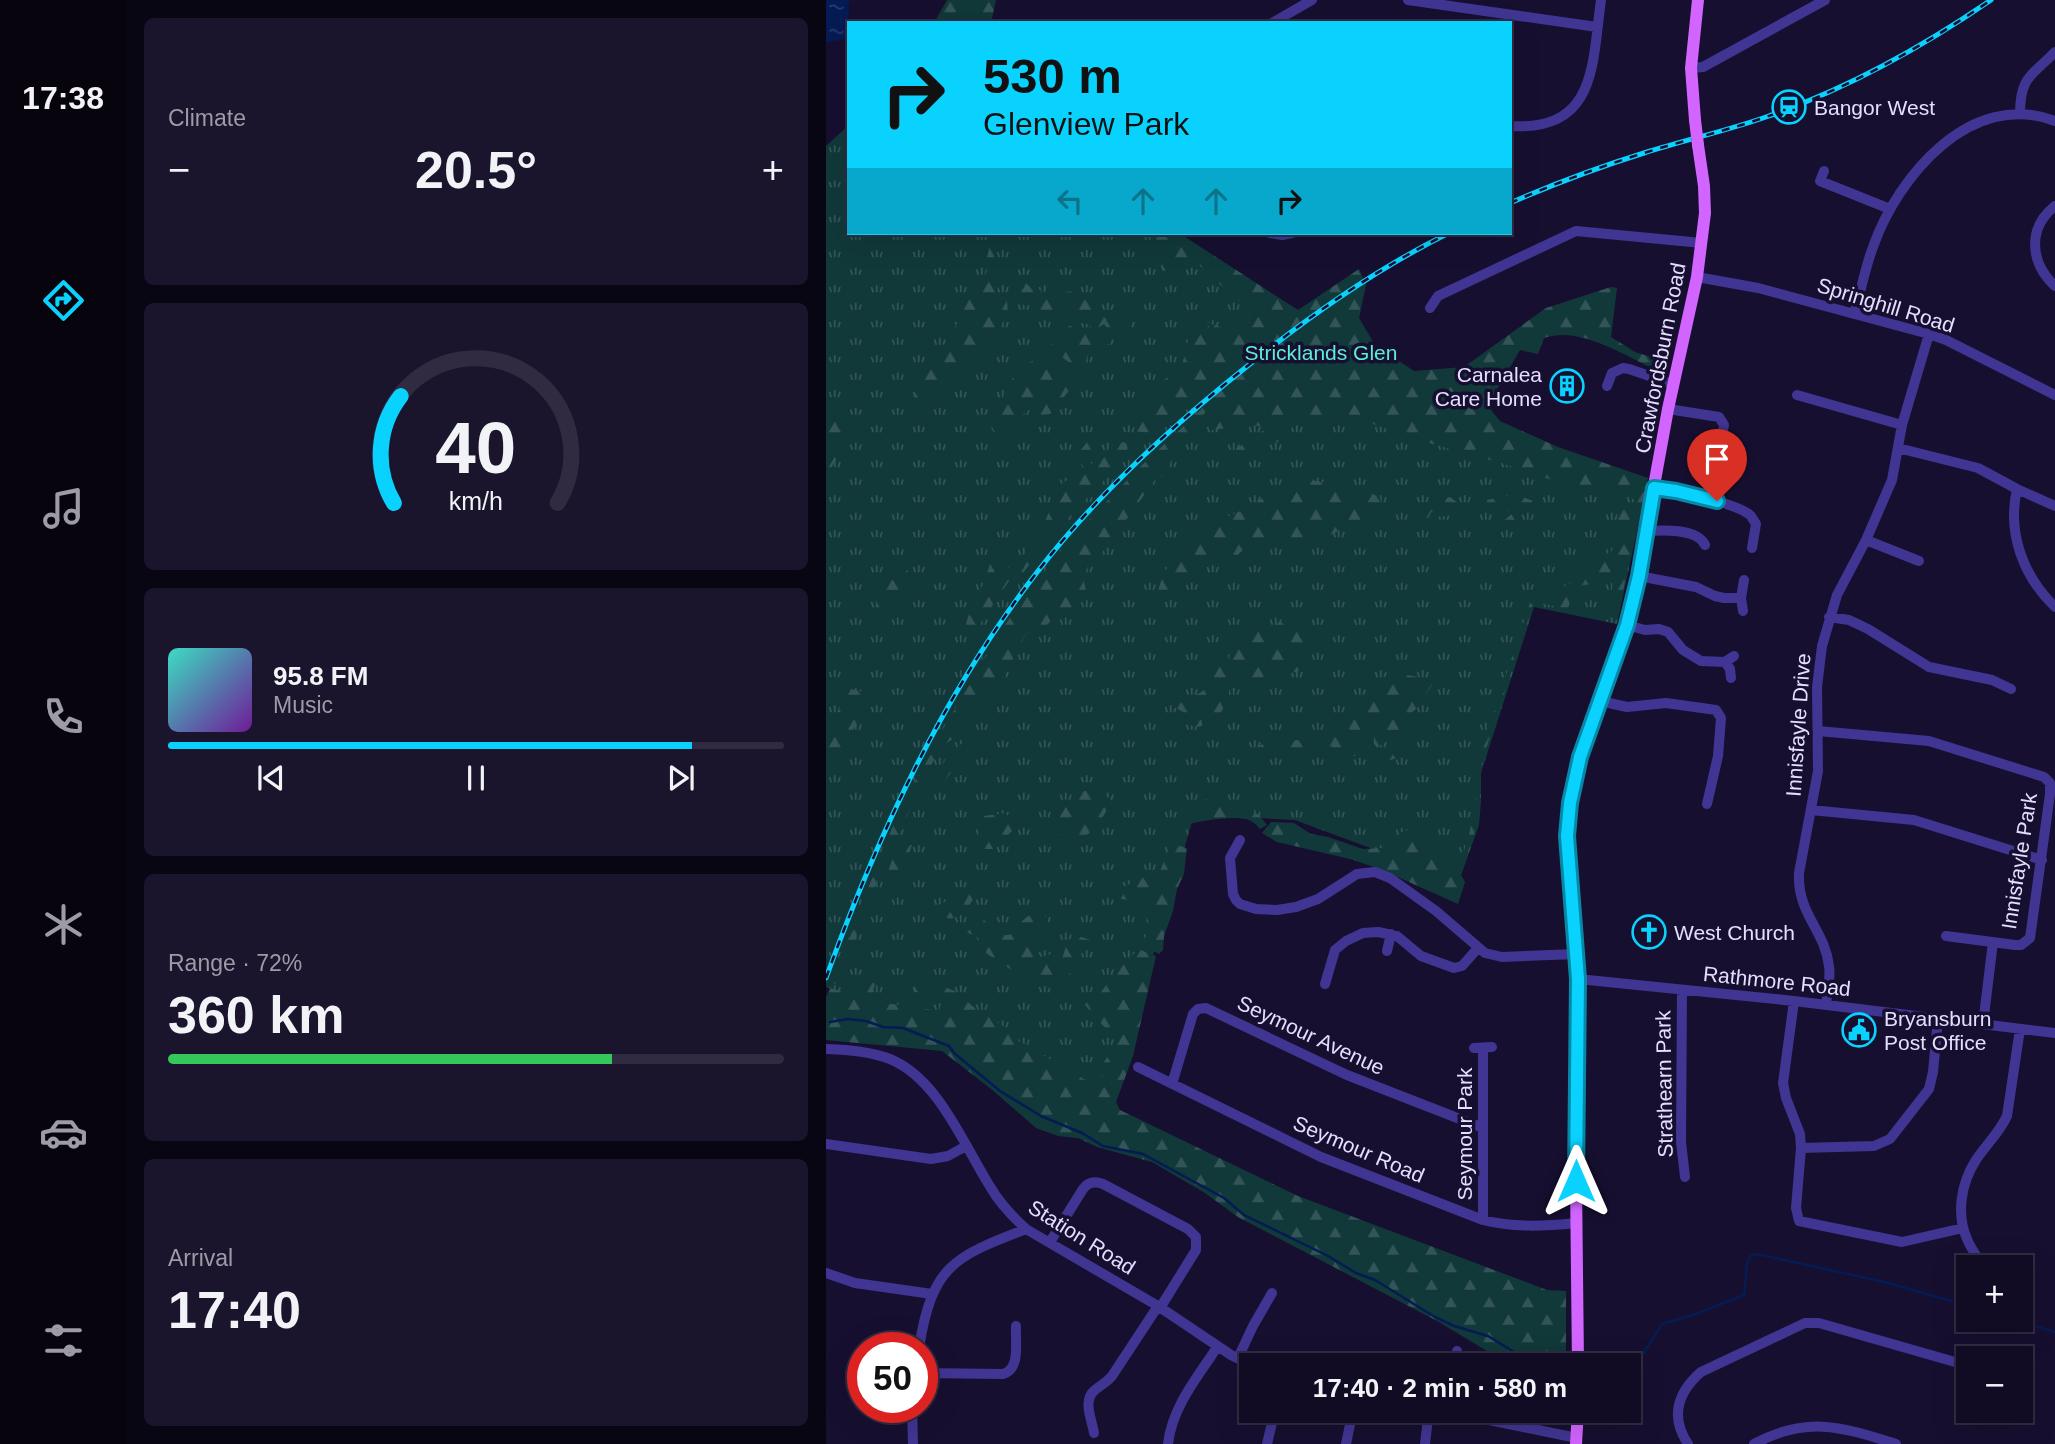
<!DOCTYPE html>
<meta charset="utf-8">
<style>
:root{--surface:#110b24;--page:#1a142c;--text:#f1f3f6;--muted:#9c9ba6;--line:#302b41;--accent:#0ad2ff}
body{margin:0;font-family:Arial,sans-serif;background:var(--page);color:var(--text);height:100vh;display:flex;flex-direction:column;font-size:26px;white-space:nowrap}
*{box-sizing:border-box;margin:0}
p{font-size:23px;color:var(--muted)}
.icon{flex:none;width:38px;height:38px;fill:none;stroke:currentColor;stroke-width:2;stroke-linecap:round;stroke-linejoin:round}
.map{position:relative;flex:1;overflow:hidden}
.side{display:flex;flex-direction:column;gap:18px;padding:18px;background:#090614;width:700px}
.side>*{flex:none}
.guide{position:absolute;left:21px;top:21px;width:665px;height:214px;border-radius:0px;box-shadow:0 7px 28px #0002,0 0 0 2px var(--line);background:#0ad2ff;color:#111;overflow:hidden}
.controls{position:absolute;left:1130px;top:1255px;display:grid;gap:14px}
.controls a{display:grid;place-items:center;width:77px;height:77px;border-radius:0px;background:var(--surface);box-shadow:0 7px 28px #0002,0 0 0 2px var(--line);font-size:35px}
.speed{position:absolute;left:21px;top:1332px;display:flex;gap:14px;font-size:35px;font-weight:700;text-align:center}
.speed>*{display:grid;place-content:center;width:91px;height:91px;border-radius:50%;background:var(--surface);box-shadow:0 7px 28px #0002,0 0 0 2px var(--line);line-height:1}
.speed .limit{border:10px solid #d22;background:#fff;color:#111}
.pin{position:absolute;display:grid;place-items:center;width:60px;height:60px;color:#fff;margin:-72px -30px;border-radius:50% 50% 50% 0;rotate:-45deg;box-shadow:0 0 7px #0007}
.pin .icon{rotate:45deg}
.me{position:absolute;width:77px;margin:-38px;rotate:0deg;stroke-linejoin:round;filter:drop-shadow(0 0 5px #0008)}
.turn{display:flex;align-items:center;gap:24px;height:147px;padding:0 21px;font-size:32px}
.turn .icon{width:91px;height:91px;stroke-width:2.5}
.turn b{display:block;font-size:49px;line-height:60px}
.lanes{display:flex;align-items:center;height:66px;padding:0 21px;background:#0003;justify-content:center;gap:35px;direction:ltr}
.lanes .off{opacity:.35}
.big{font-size:52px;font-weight:800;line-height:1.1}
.side .card{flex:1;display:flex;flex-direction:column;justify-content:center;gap:10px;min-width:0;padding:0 24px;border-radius:10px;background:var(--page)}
.side .dial{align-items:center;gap:0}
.dial svg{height:182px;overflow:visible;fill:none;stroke:var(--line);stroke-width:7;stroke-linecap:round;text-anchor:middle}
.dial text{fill:var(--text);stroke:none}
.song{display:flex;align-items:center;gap:21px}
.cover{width:84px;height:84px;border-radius:10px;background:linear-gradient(135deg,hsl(170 70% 55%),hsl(280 70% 35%))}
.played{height:7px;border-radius:4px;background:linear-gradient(90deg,var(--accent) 85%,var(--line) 85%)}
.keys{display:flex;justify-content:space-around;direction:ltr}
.heat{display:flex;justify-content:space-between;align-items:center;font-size:38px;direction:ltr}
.charge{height:10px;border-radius:5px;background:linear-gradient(90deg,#34c759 72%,var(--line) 0)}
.trip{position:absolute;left:413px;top:1353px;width:402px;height:70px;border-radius:0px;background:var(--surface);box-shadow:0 7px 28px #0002,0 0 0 2px var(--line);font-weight:800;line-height:70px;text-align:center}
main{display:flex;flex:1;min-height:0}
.tabs{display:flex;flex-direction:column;width:126px;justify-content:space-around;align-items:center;background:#07040e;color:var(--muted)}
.tabs .icon{width:49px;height:49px}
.tabs .active{color:var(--accent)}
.tabs b{font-size:32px;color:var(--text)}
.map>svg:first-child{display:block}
</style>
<main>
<nav class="tabs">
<b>17:38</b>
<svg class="icon active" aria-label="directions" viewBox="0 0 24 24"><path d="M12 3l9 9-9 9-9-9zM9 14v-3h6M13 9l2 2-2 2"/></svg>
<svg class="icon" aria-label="music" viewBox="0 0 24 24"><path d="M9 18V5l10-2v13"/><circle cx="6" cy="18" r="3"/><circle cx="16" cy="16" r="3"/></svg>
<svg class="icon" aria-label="phone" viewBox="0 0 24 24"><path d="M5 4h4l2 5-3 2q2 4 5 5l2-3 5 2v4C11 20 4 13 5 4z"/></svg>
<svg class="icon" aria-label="climate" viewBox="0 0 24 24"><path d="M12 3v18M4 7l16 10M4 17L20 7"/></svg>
<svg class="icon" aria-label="car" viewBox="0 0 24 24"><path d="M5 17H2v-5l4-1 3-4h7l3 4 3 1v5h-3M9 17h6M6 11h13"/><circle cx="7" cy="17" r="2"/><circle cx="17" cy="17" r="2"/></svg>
<svg class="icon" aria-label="filters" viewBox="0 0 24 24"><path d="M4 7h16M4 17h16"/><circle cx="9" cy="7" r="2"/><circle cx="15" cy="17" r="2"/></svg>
</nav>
<section class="side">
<div class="card"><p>Climate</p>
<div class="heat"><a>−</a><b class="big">20.5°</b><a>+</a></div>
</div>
<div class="card dial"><svg viewBox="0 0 100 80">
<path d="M14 69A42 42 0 1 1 86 69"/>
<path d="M14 69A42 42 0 0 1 17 22" stroke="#0ad2ff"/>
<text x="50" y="56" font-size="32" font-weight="700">40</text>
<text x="50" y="72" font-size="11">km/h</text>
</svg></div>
<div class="card">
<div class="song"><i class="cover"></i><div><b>95.8 FM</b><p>Music</p></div></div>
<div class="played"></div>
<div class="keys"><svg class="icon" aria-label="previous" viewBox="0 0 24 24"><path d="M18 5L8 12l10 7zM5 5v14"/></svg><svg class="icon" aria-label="pause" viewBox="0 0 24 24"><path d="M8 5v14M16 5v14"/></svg><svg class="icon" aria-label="next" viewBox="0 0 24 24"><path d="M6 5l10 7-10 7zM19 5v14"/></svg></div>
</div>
<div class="card"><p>Range · 72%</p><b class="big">360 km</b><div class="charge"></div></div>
<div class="card"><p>Arrival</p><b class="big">17:40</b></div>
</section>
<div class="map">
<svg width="1229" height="1444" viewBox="0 0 1229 1444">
<defs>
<pattern id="grass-tufts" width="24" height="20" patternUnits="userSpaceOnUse" patternTransform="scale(1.75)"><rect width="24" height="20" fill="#11393a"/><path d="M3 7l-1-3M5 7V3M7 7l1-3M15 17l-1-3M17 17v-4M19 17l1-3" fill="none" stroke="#345558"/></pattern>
<pattern id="forest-firs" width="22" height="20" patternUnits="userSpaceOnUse" patternTransform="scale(1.75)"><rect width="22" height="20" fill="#11393a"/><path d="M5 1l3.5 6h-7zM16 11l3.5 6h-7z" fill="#345558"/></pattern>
<pattern id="water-ripples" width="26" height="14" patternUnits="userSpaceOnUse" patternTransform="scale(1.75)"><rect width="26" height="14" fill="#051b53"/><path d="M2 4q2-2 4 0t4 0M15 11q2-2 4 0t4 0" fill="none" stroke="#293c6d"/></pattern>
</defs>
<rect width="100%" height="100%" fill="#170f30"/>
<!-- grass -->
<path fill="url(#grass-tufts)" d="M23 125V233H339L433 296 428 319 395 352 821 485 791 624 708 607 655 773V801L653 825 633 881 469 820 368 815 286 1095 0 987V146Z"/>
<!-- forest -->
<path fill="url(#forest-firs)" d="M121 0H170L165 23H108Z
M326 233H353L472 310 533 269 540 285 533 318 549 345 588 371 638 367 720 308 785 287 791 288 785 337 809 352 838 361 835 372C801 358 755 325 718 338L712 354 694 350 670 391 665 410 674 421 732 447 822 478 816 508 801 493 747 487 675 463 603 443 523 416 519 406 515 405 519 416 484 415 469 419 462 438 437 447 424 458H412L410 449 441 428C422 421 403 429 383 430L393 410 386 405 363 431 346 458 341 472 329 480 279 549 262 566 257 578 260 590 253 601 244 608H233L229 610 224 622 207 637 201 632 166 699C156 700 145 708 140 718 138 722 138 726 136 729 132 737 122 742 114 747L57 866 16 972 14 984 4 983 69 821 110 741 179 625 201 593 242 542 312 469 382 403 362 400 341 421 339 419 321 433 309 431 307 416 329 399C328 382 344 377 356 366L364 331H385V327L375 324 377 321 400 329 412 327 425 322 428 319 430 309 426 304 411 300 373 265 337 271 329 255Z
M164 245 175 271 171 292 181 301 182 315 175 325 173 345 155 358 125 387 90 407 89 386 96 374 105 368 115 354 146 294 158 278 163 265 161 257Z
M197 280 207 290H216L205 305 199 306 181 293 187 282Z
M224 284 231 286V293L234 295C245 288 254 292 265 297L269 305 267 312 274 310 280 315 296 312 305 319 304 329 284 331 278 324 268 330 262 324 247 322 245 317 239 316 231 310 204 316Z
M243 326H249L250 331 258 329 265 333 273 331 286 336 284 344 270 346 267 351 262 352 259 366 253 370 223 347Z
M218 353 254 377 224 414 215 415 210 411 203 410 191 419 180 436 174 439C160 427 165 421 173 406 176 401 177 396 179 391 187 373 202 363 218 353Z
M17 414C19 419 22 424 22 430 22 439 6 468 0 476V460L5 450C0 438 2 427 8 415Z
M262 441 271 451 264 464 276 460 289 441 301 443 302 455C263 497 221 536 189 585L188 580 190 568 220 519 235 484 259 469 250 456Z
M480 479 495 482 512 489 536 490 554 497 555 503 554 517 522 525 507 534 472 542 436 541 426 543 410 556 375 566 371 577 347 595 332 591 338 571 353 557 366 531 422 508 448 490Z
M689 494 707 501 683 529 676 522 687 513 686 510 675 511 662 507 661 500Z
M624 497 636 506 627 515 611 517 606 511 602 518H588L589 505Z
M796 505 814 509 791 620H787L786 582 780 576 770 584 757 585 746 593 742 609 710 602 717 593 727 592 758 576 757 569 772 557 785 552C795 534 786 519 796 505Z
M164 564 180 565 187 575 150 630 142 627 140 624 146 602 158 583Z
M76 566 82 571 79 588 69 601 61 618 52 614 50 600 64 573Z
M704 603 707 605 657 758 653 776 651 825 636 869 633 866 643 835 649 803 650 774 657 744Z
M437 619 447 626 454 622C468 628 474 631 488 624L496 630C486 641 483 652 482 667L464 674 452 663 436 678 433 685 424 686 413 671 403 664 404 648 414 641 417 632 412 630 419 624Z
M393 661 400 671 408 673 409 680 403 689V696L393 717H382L376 719V726L369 727 358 722 361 714 346 706 352 700 360 705 365 696 374 693 381 688 376 675 383 663Z
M577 674 601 679 607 683 592 707 581 717C581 724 583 729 583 735 582 744 576 752 571 758L557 762 556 752 564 742 561 741 552 747 548 744 547 724 536 732 527 733 521 727 520 710 530 700 550 691 558 677Z
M25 689 37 692 34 719 28 728 23 751 19 760 4 773 2 782V802L0 805 1 742C11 732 9 717 15 704 18 699 22 694 25 689Z
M517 732 519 744 539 739 546 756H515L505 753 506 746C500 747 496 751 490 753 481 756 440 750 432 746L446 741 487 740Z
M140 741 144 744 138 756 117 783 112 779C116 761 123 751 140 741Z
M263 790 275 793 284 799C284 810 266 835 255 838 247 840 235 835 229 830 229 822 231 820 236 813 244 800 247 793 263 790Z
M393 794 433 815 441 825 434 829C431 826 429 823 425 821 413 814 375 821 362 824V816L370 809 373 802Z
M179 813 189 822 186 831 167 849H157L149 843 158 816Z
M445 822 468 823 485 834 502 837 537 849 556 848C566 835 575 830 592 829L610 858 631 868 639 882 632 904 554 869 524 859 451 842 436 833Z
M345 844 361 848 358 874 351 889 347 911 338 936 337 950 333 954 317 945C326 920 321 903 292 898L295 888 319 877 330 881Z
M86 845C80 859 84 868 82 883 71 886 67 883 61 874L71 847Z
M141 878H155L158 882C146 901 130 936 106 908L140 892Z
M218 914 222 921 206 949 215 957 225 954 235 962 242 940 252 936 265 940 262 947 253 956 248 970 227 989C203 982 180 967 160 953L158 943 148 935 132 930 140 922 158 920 162 925 165 935H181L196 932 194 923 202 916Z
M312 949 330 956 307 1056 290 1102 294 1110 472 1196 721 1290 740 1291V1365H684L613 1322 412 1217 379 1193 326 1162 271 1147 252 1138 232 1136 210 1128 164 1088 116 1051 0 1040V997L4 988 14 991 18 985 37 984 46 982 49 984 45 997 58 1003 74 1005V1002L86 1007 113 1011 115 1004 88 991 89 983 97 978 131 992 146 1006 183 1030 191 1040 275 1089 278 1062 289 1047 292 1038C280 1031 268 1015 259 1005L263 999H270L287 976Z"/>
<!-- water -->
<path fill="url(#water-ripples)" d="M0 0H23L22 39 0 42Z"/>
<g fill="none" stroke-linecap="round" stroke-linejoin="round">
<!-- stream -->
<path stroke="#051b53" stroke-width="2.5" d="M4 1022 22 1019 40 1021 57 1027 77 1028 123 1046 128 1053 174 1091 215 1116 256 1133 277 1146 317 1154 398 1198 418 1215 502 1256 530 1273 549 1280 609 1317 628 1326 662 1336 709 1365
M1189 1320 1229 1332
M803 1390 815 1357 836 1324 867 1315 918 1295 921 1264 924 1256 931 1254 1058 1282 1143 1306
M780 1410H783"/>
<!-- minor -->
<path stroke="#413593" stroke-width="10" d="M582 0 771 27
M446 23 486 0
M865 68 877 67 999 0
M1194 114C1194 76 1206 76 1229 52
M684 126C771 132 766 64 775 0
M998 171 994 181 1064 209
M1229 206C1201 228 1204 263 1229 286
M444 233 456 235 466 233
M871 277 932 288 1103 334 1120 340 1229 395
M604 308 612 296 750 231 876 243
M1028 314C1035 291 1039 268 1047 247 1072 176 1145 89 1229 121
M781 386 786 373 797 368 803 369 847 384
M971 395 1076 425
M842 409 893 417 898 425 885 487
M1072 448 1152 468 1191 489 1229 506
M887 480 901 482
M828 488C848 490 910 503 924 515 926 517 928 521 930 524L926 548
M1191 489C1181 533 1197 576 1229 607
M821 531C837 530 871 528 879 545
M1040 540 1093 561
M813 576 870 587 889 596 898 598H915
M917 611 915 598 918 580
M1003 617 1023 620 1042 629 1103 667 1166 680 1185 689
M801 625 819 630 833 629 842 632 857 650 875 661 899 662 904 669 905 678
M899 662 908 656
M774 701 801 707 840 703 890 710 895 718 892 756 881 804
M992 731 1103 741 1218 777 1224 783V794L1204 938 1195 945H1189L1120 936
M985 810 1088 820 1216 860
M414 840 404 858 407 894 410 900 414 904 430 909 451 910 470 907 492 899 531 874 549 872 564 878 610 911 659 953 676 957 751 954
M561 951 565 934
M752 979 968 1001 1229 1033
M499 984 509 950 520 941 537 933 552 932 571 936 595 956 628 968 636 966 652 948
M856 990 855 1142 859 1177
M968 1001 957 1083 960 1098 974 1134 975 1148 970 1208 973 1221 1076 1242 1137 1228
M1000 1005C1001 993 1005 978 1003 966 999 930 971 914 973 873L992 771 991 687 996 646 1011 595 1040 540 1066 480 1076 425 1103 334
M1157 1024 1167 942
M648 1048 666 1047
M0 1049C21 1050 44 1051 64 1059 113 1079 138 1146 165 1188 174 1204 187 1217 200 1229L332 1306 405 1355 425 1365
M312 1067 495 1157 657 1220C688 1228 719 1226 751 1223
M346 1084 367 1014 372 1009 380 1008 521 1075 657 1128
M0 1144 105 1159 122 1156 140 1146
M975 1148 1048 1146 1064 1139 1103 1089 1107 1072 1112 1019
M657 1220V1048
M224 1242 257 1189C262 1182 269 1181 277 1184L362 1229 370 1237V1250L334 1308
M1158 1267C1152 1258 1145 1249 1141 1239 1130 1214 1135 1183 1150 1160 1160 1145 1173 1133 1181 1116L1194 1029
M0 1273 29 1283 106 1294
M93 1348C106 1266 127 1257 200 1229
M631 1351V1365
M412 1358 427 1326 446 1293
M96 1373 177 1374C195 1369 189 1342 190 1326
M86 1407 87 1444
M614 1410 751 1438
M268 1433C266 1420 256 1400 269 1390 275 1385 281 1382 286 1376L332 1306
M342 1444C346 1407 372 1376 392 1346
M441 1444 449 1410
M520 1444 527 1410
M599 1444 603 1410
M862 1444C844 1417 851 1393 875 1372L979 1323H993L1143 1366
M928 1444C982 1415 1016 1427 1070 1444"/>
<!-- major -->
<path stroke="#d265ff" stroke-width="12" d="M869 120 865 68 872 0
M752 1365 750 1181 752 979 741 852 742 819 748 779 754 757 793 648 807 601 842 409 871 277 879 213 878 186 872 145
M750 1444 752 1410"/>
<defs>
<path id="rail" d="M684 203C728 184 773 167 818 153 859 140 900 131 940 117 1021 89 1095 48 1165 0
M0 978C52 834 118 692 212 571 273 492 347 425 424 364 486 314 552 268 623 233"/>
</defs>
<!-- rail casing -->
<use href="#rail" stroke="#0ad2ff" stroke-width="5"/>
<!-- rail -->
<use href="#rail" stroke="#170f30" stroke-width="2.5" stroke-dasharray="8" stroke-linecap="butt"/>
<!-- major-bridge -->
<path stroke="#d265ff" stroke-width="12" d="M869 120 872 145"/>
</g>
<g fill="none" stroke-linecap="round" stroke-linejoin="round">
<defs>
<path id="route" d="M750 1181 752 979 741 836 744 803 754 757 801 625 813 576 828 488 850 491 891 501"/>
</defs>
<!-- route casing -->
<use href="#route" stroke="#0688a6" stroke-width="18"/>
<!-- route -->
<use href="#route" stroke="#0ad2ff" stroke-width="12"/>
</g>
<!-- icons -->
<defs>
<symbol id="station-ring" viewBox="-11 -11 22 22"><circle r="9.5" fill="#170f30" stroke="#0ad2ff" stroke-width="1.5"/><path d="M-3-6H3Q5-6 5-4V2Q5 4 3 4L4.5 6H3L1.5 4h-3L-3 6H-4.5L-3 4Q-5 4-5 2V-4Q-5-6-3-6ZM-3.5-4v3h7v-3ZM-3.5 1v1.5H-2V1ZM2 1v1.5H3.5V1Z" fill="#0ad2ff"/></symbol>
<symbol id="building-ring" viewBox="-11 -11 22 22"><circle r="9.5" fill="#170f30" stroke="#0ad2ff" stroke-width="1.5"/><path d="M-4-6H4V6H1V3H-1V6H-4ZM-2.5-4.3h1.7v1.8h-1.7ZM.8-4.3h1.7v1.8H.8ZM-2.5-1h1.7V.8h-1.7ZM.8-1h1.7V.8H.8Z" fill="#0ad2ff"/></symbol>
<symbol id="church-ring" viewBox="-11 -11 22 22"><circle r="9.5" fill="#170f30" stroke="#0ad2ff" stroke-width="1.5"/><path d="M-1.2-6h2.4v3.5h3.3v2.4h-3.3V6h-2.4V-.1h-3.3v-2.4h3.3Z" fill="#0ad2ff"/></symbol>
<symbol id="civic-ring" viewBox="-11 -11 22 22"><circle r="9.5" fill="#170f30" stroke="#0ad2ff" stroke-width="1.5"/><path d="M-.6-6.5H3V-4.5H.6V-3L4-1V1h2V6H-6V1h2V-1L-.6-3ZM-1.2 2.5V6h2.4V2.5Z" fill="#0ad2ff"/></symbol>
</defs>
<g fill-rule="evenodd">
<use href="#station-ring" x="944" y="88" width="38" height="38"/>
<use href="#building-ring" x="722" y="367" width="38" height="38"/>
<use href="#church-ring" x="804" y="913" width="38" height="38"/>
<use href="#civic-ring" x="1014" y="1011" width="38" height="38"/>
</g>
<g text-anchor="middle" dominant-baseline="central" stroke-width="7" stroke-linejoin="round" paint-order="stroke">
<!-- poi labels -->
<g font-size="21" fill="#e4deff" stroke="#170f30" text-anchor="start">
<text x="988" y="107">Bangor West</text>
<text x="716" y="374" text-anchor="end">Carnalea<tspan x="716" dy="24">Care Home</tspan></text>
<text x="848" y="932">West Church</text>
<text x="1058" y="1018">Bryansburn<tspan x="1058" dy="24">Post Office</tspan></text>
</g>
<!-- street labels -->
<g font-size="21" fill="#e4deff" stroke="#170f30">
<text transform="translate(1060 305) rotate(17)">Springhill Road</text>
<text transform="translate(834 358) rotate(-79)">Crawfordsburn Road</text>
<text transform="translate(972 725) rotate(-86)">Innisfayle Drive</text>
<text transform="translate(1193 861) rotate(-81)">Innisfayle Park</text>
<text transform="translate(951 981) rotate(6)">Rathmore Road</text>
<text transform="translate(485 1035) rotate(25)">Seymour Avenue</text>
<text transform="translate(838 1084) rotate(-91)">Strathearn Park</text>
<text transform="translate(638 1134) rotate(-90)">Seymour Park</text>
<text transform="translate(533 1149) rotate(23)">Seymour Road</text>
<text transform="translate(256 1237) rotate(32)">Station Road</text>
</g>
<!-- park labels -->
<g font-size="21" fill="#5cedd5" stroke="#170f30">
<text x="495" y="352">Stricklands Glen</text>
</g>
</g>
</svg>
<div class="controls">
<a>+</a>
<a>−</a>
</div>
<div class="speed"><div class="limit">50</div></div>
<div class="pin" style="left:891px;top:501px;background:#d93025"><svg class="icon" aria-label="arrive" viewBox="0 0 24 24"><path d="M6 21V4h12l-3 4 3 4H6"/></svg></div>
<svg class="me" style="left:750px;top:1181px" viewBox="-20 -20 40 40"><path d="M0-17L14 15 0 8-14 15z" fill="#0ad2ff" stroke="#fff" stroke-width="4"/></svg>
<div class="trip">17:40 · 2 min · 580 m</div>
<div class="guide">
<div class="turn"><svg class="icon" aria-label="right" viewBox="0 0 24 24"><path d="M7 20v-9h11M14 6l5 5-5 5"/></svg><div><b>530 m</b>Glenview Park</div></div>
<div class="lanes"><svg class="icon off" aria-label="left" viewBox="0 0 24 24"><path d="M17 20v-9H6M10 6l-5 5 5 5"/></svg><svg class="icon off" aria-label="ahead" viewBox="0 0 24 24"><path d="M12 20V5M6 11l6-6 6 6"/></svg><svg class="icon off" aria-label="ahead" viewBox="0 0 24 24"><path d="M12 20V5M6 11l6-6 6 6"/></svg><svg class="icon" aria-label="right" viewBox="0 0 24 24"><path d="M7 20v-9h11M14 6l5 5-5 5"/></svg></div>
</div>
</div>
</main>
